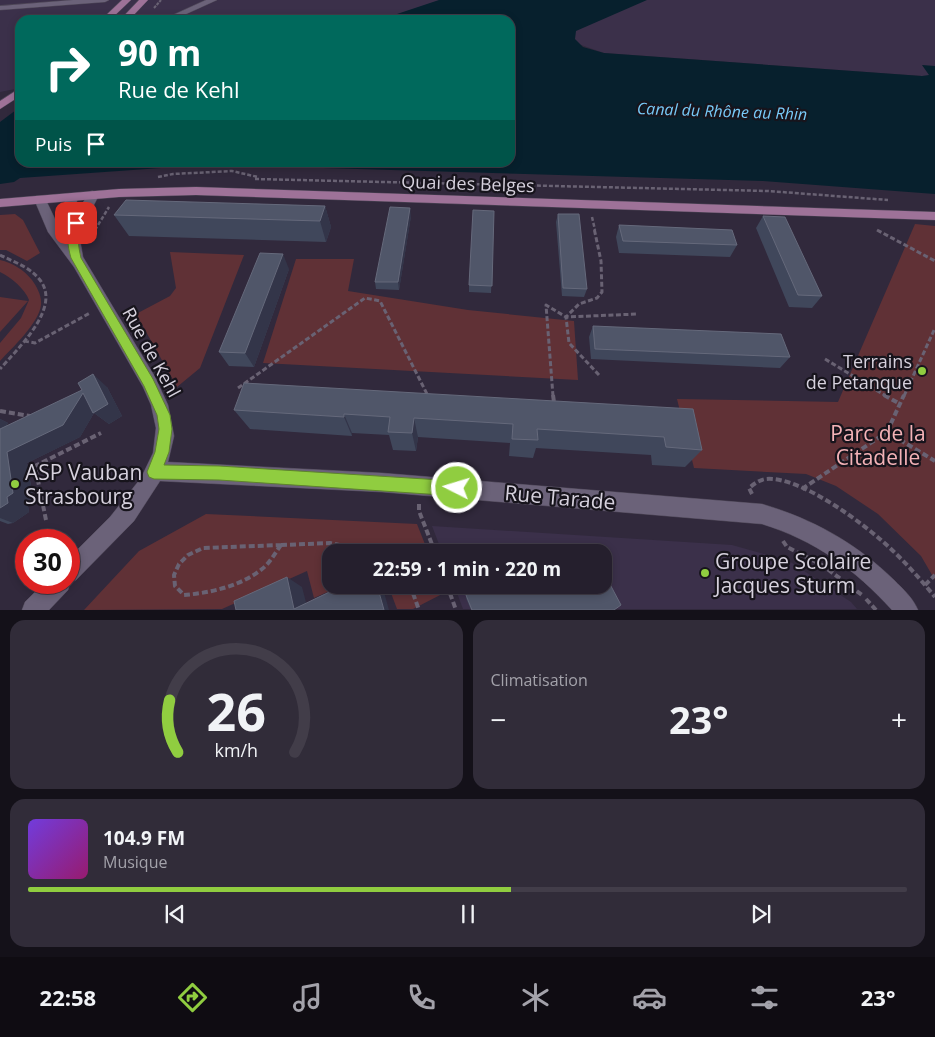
<!DOCTYPE html>
<html lang="fr">
<meta charset="utf-8">
<style>
:root{--surface:#251f2d;--page:#312c39;--text:#f1f3f6;--muted:#a3a2aa;--line:#423d49;--accent:#90cd40}
body{margin:0;font-family:"Open Sans",sans-serif;background:var(--page);color:var(--text);height:100vh;display:flex;flex-direction:column;font-size:19px;white-space:nowrap}
*{box-sizing:border-box;margin:0}
p{font-size:16px;color:var(--muted)}
.icon{flex:none;width:28px;height:28px;fill:none;stroke:currentColor;stroke-width:2;stroke-linecap:round;stroke-linejoin:round}
.map{position:relative;height:610px;overflow:hidden}
.panel{display:flex;flex-direction:column;gap:10px;padding:10px;background:#141119;flex:1}
.panel>*{flex:none}
.guide{position:absolute;left:15px;top:15px;width:500px;height:152px;border-radius:15px;box-shadow:0 2px 8px #0003,0 0 0 1px var(--line);background:#00695c;color:#fff;overflow:hidden}
.speed{position:absolute;left:15px;top:529px;display:flex;gap:10px;font-size:25px;font-weight:700;text-align:center}
.speed>*{display:grid;place-content:center;width:65px;height:65px;border-radius:50%;background:var(--surface);box-shadow:0 2px 8px #0003,0 0 0 1px var(--line);line-height:1}
.speed .limit{border:8px solid #d22;background:#fff;color:#111}
.pin{position:absolute;display:grid;place-items:center;width:42px;height:42px;color:#fff;margin:-21px;border-radius:10px;box-shadow:0 2px 8px #0006}
.me{position:absolute;width:55px;margin:-28px;rotate:275deg;stroke-linejoin:round;filter:drop-shadow(0 0 4px #0008)}
.turn{display:flex;align-items:center;gap:18px;height:105px;padding:0 20px;font-size:22px}
.turn .icon{width:65px;height:65px;stroke-width:2.5}
.turn b{display:block;font-size:35px;line-height:42px}
.then{display:flex;align-items:center;height:48px;padding:0 20px;background:#0003;gap:10px;font-size:19px}
.big{font-size:38px;font-weight:700;line-height:1.1}
.panel .widget{flex:1;display:flex;flex-direction:column;justify-content:center;gap:8px;min-width:0;padding:0 18px;border-radius:15px;background:var(--page)}
.panel .dial{align-items:center;gap:0}
.dial svg{height:130px;overflow:visible;fill:none;stroke:var(--line);stroke-width:7;stroke-linecap:round;text-anchor:middle}
.dial text{fill:var(--text);stroke:none}
.song{display:flex;align-items:center;gap:15px}
.cover{width:60px;height:60px;border-radius:8px;background:linear-gradient(135deg,hsl(260 70% 55%),hsl(320 70% 35%))}
.played{height:5px;border-radius:2px;background:linear-gradient(90deg,var(--accent) 55%,var(--line) 55%)}
.keys{display:flex;justify-content:space-around;direction:ltr}
.heat{display:flex;justify-content:space-between;align-items:center;font-size:28px;direction:ltr}
.panel .tiles{flex:1;display:grid;gap:10px;grid-template-columns:1fr 1fr}
.widget:last-child{grid-column:span 2}
.trip{position:absolute;left:322px;top:544px;width:290px;height:50px;border-radius:15px;background:var(--surface);box-shadow:0 2px 8px #0003,0 0 0 1px var(--line);font-weight:700;line-height:50px;text-align:center}
.tabs{display:flex;height:80px;justify-content:space-around;align-items:center;background:#0f0c12;color:var(--muted)}
.tabs .icon{width:35px;height:35px}
.tabs .current{color:var(--accent)}
.tabs b{font-size:22px;color:var(--text)}
.map>svg:first-child{display:block}
</style>
<div class="map">
<svg width="935" height="610" viewBox="0 0 935 610">
<rect width="100%" height="100%" fill="#31293c"/>
<!-- built -->
<path fill="#3b304a" d="M0 0H935V77L604 53 510 20H20V90L0 94Z
M432 526 732 545 789 561 851 602 857 609H463L454 585H604V552H442Z"/>
<!-- green -->
<path fill="#603136" d="M15 214 23 220 40 253 27 261 6 250H0V215Z
M915 224 935 226V580L921 556 878 514 836 486 806 474 694 468 677 399 838 402Z
M170 252 244 255 200 368 177 387 136 314 170 296 176 288Z
M296 259H354L348 291 468 310 574 321 578 380 263 363Z
M0 260C13 263 24 270 32 280 37 287 42 296 41 305 39 323 12 348 0 361V343L21 318 29 300C25 289 11 277 0 272Z
M0 297 28 301 0 332Z
M206 514 417 524 428 552H331V585H343L314 598 307 571 222 609 84 610 139 551Z
M388 585H441L444 593 413 609H397Z"/>
<!-- water -->
<path fill="#07202d" d="M439 0H647L576 31 575 39 583 47 604 53 922 76 929 75 922 65 935 66V194L763 181 256 166 230 163 510 162V20H379Z
M20 90V162L192 163 161 168 20 178 14 182 0 184V94Z"/>
<!-- pier -->
<path fill="#31293c" d="M20 88V107L0 122V92Z"/>
<g fill="none" stroke-linecap="round" stroke-linejoin="round">
<defs>
<path id="minor" d="M73 0H109L105 2 0 10V6Z
M206 0H217L173 20H162Z
M93 191 99 195 79 234 83 257 155 377 168 405 174 436 168 462 382 473 762 504C813 519 856 543 894 580 903 589 913 598 918 610H892C855 569 814 540 762 524L382 492 160 481 134 521 76 580 70 583 68 590 49 610H22L25 602 45 582H69V558L110 517 141 478 153 453 156 428 151 405 143 387 74 267 48 232 34 199 36 196H44L55 219 69 194H77L79 197 63 230 65 234 89 192Z"/>
<path id="major" d="M122 0H131L110 20H101Z
M139 0H148L129 20H120Z
M20 88V96L0 109V101Z
M196 187 935 212V220L196 195 119 197 0 207V199L119 189Z"/>
</defs>
<!-- minor casing -->
<use href="#minor" stroke="#4e4757" stroke-width="1"/>
<!-- major casing -->
<use href="#major" stroke="#4e4757" stroke-width="1"/>
<!-- path-far3 -->
<path stroke="#696273" stroke-width="2" stroke-dasharray="3 1" stroke-linecap="butt" d="M154 8 161 0"/>
<!-- path-far2 -->
<path stroke="#696273" stroke-width="2.5" stroke-dasharray="4 2" stroke-linecap="butt" d="M158 177 173 174 232 171 258 177
M255 179 768 191 888 200
M592 217 595 230
M95 230 109 207"/>
<!-- path-far1 -->
<path stroke="#696273" stroke-width="3" stroke-dasharray="5 2.5" stroke-linecap="butt" d="M877 230 935 261
M88 240 95 228
M0 255C14 262 30 267 40 280 62 308 17 349 0 369
M24 341 35 343 90 313
M825 359 886 396
M599 375 569 343 566 317 638 314
M238 388 365 298 380 301 427 394
M553 396 546 305 566 317 579 304 597 298 602 292 601 261 594 228
M904 396 935 328"/>
<!-- path -->
<path stroke="#696273" stroke-width="4" stroke-dasharray="6 3" stroke-linecap="butt" d="M553 395 554 402
M884 395 900 404
M0 411 30 416
M887 432 904 395
M802 489 887 432 935 461
M752 494 749 488C754 484 759 480 766 479 801 476 866 525 891 549 907 564 921 580 935 597
M419 504V511L435 552
M46 520 35 466 101 433
M783 541 787 547 822 565 862 595
M281 545C275 553 270 563 262 569 241 586 210 593 184 595L175 586 174 575 179 564 188 555 203 548Z
M281 545 330 543 372 552
M410 585 419 610
M447 585 456 610
M925 585 935 575
M866 599 876 610"/>
<!-- minor -->
<use href="#minor" fill="#6b6279" fill-rule="evenodd"/>
<!-- major -->
<use href="#major" fill="#9e7298" fill-rule="evenodd"/>
</g>
<!-- wall -->
<path fill="#40475b" d="M325 206 331 227 326 242 129 236 114 215Z
M494 211 491 293 469 292V285Z
M558 214 587 289 584 297 562 296 556 222Z
M411 216 399 290 376 289 375 282Z
M763 216 822 296 812 308 789 307 756 228Z
M619 225 737 245 730 257 619 253 616 237Z
M289 269 254 367 229 366 219 352Z
M593 326 790 357 780 368 591 359 589 337Z
M107 387 122 416 109 424 94 413 80 437 27 463 34 503 28 506 29 512 13 523 8 524 0 521V419L8 423 6 426Z
M693 409 702 450 685 467 652 465 651 455 536 448 533 458 509 456 510 443 418 437 416 451 393 450 389 435 352 433V436L250 429 234 410Z
M466 595 614 610H471L466 598Z"/>
<!-- shaded-wall -->
<path fill="#333549" d="M325 206 331 227 326 242 320 221Z
M410 208 411 216 399 290 398 282Z
M283 254 289 269 254 367 245 353Z
M93 374 107 387 122 416 109 424 94 413 80 437 27 463 34 503 28 506 29 512 13 523 0 518V508L7 452 63 425Z
M344 414 352 433V436L344 417Z
M414 418 418 437 416 451 412 433Z
M0 419 8 423 0 433Z
M287 577 302 587 308 610 294 609Z
M377 585H382L389 610H384Z"/>
<!-- building -->
<path fill="#505669" stroke="#65697b" d="M126 200 325 206 320 221 114 215Z
M390 207 410 208 398 282H375Z
M473 210 494 211 492 286 469 285Z
M558 214H579L587 289 563 288Z
M763 216 785 217 822 296 798 295Z
M619 225 732 230 737 245 623 241Z
M260 253 283 254 245 353 219 352Z
M593 326 781 334 790 357 595 349Z
M93 374 108 404 93 413 83 393 63 425 7 452 13 493 7 497 8 503 0 508V429L82 390 78 383Z
M244 383 693 409 702 450 666 447 664 437 537 429 538 440 512 439 513 424 414 418 412 433 388 432 390 417 344 414V417L234 410Z
M604 573 621 605 614 610H472L466 595 485 585H604Z
M287 577 294 609 344 585H377L384 610H236L234 601Z"/>
<!-- route -->
<path fill="#90cd40" stroke="#5e852a" d="M76 220 81 223C77 236 78 245 81 258L153 379 170 415 172 429 169 452 164 465 219 466 457 481 462 483 464 488 462 494 457 496 219 480 154 479 149 477 147 472 155 452 159 429 157 415 144 386 71 258C67 244 66 234 73 221Z"/>
<!-- markers -->
<g fill="#90cd40" stroke="#17141c" stroke-width="2">
<circle cx="922" cy="371" r="5"/>
<circle cx="15" cy="484" r="5"/>
<circle cx="705" cy="573" r="5"/>
</g>
<g text-anchor="middle" dominant-baseline="central" stroke-width="4.5" stroke-linejoin="round" paint-order="stroke">
<!-- far-water labels -->
<g font-size="16" font-style="italic" fill="#78caf8" stroke="#17141c">
<text transform="translate(722 111) rotate(2)">Canal du Rhône au Rhin</text>
</g>
<!-- street labels -->
<g font-size="18" fill="#d6d1dd" stroke="#17141c">
<text transform="translate(468 183) rotate(2)">Quai des Belges</text>
<text transform="translate(152 352) rotate(61)">Rue de Kehl</text>
</g>
<!-- poi labels -->
<g font-size="18" fill="#d6d1dd" stroke="#17141c" text-anchor="end">
<text x="912" y="361">Terrains<tspan x="912" dy="21">de Petanque</tspan></text>
</g>
<!-- near-park labels -->
<g font-size="21" fill="#f4b2b7" stroke="#17141c">
<text x="878" y="433">Parc de la<tspan x="878" dy="24">Citadelle</tspan></text>
</g>
<!-- near-poi labels -->
<g font-size="21" fill="#d6d1dd" stroke="#17141c" text-anchor="start">
<text x="25" y="472">ASP Vauban<tspan x="25" dy="24">Strasbourg</tspan></text>
<text x="715" y="561">Groupe Scolaire<tspan x="715" dy="24">Jacques Sturm</tspan></text>
</g>
<!-- near-street labels -->
<g font-size="21" fill="#d6d1dd" stroke="#17141c">
<text transform="translate(560 497) rotate(5)">Rue Tarade</text>
</g>
</g>
</svg>
<div class="speed"><div class="limit">30</div></div>
<div class="pin" style="left:76px;top:223px;background:#d93025"><svg class="icon" aria-label="arrive" viewBox="0 0 24 24"><path d="M6 21V4h12l-3 4 3 4H6"/></svg></div>
<svg class="me" style="left:457px;top:488px" viewBox="-20 -20 40 40"><circle r="17" fill="#90cd40" stroke="#fff" stroke-width="3"/><path d="M0-11L8 9 0 5-8 9z" fill="#fff"/></svg>
<div class="trip">22:59 · 1 min · 220 m</div>
<div class="guide">
<div class="turn"><svg class="icon" aria-label="right" viewBox="0 0 24 24"><path d="M7 20v-9h11M14 6l5 5-5 5"/></svg><div><b>90 m</b>Rue de Kehl</div></div>
<div class="then">Puis<svg class="icon" aria-label="arrive" viewBox="0 0 24 24"><path d="M6 21V4h12l-3 4 3 4H6"/></svg></div>
</div>
</div>
<section class="panel">
<div class="tiles">
<div class="widget dial"><svg viewBox="0 0 100 80">
<path d="M14 69A42 42 0 1 1 86 69"/>
<path d="M14 69A42 42 0 0 1 9 37" stroke="#90cd40"/>
<text x="50" y="56" font-size="32" font-weight="700">26</text>
<text x="50" y="72" font-size="11">km/h</text>
</svg></div>
<div class="widget"><p>Climatisation</p>
<div class="heat"><a>−</a><b class="big">23°</b><a>+</a></div>
</div>
<div class="widget">
<div class="song"><i class="cover"></i><div><b>104.9 FM</b><p>Musique</p></div></div>
<div class="played"></div>
<div class="keys"><svg class="icon" aria-label="previous" viewBox="0 0 24 24"><path d="M18 5L8 12l10 7zM5 5v14"/></svg><svg class="icon" aria-label="pause" viewBox="0 0 24 24"><path d="M8 5v14M16 5v14"/></svg><svg class="icon" aria-label="next" viewBox="0 0 24 24"><path d="M6 5l10 7-10 7zM19 5v14"/></svg></div>
</div>
</div>
</section>
<nav class="tabs">
<b>22:58</b>
<svg class="icon current" aria-label="directions" viewBox="0 0 24 24"><path d="M12 3l9 9-9 9-9-9zM9 14v-3h6M13 9l2 2-2 2"/></svg>
<svg class="icon" aria-label="music" viewBox="0 0 24 24"><path d="M9 18V5l10-2v13"/><circle cx="6" cy="18" r="3"/><circle cx="16" cy="16" r="3"/></svg>
<svg class="icon" aria-label="phone" viewBox="0 0 24 24"><path d="M5 4h4l2 5-3 2q2 4 5 5l2-3 5 2v4C11 20 4 13 5 4z"/></svg>
<svg class="icon" aria-label="climate" viewBox="0 0 24 24"><path d="M12 3v18M4 7l16 10M4 17L20 7"/></svg>
<svg class="icon" aria-label="car" viewBox="0 0 24 24"><path d="M5 17H2v-5l4-1 3-4h7l3 4 3 1v5h-3M9 17h6M6 11h13"/><circle cx="7" cy="17" r="2"/><circle cx="17" cy="17" r="2"/></svg>
<svg class="icon" aria-label="filters" viewBox="0 0 24 24"><path d="M4 7h16M4 17h16"/><circle cx="9" cy="7" r="2"/><circle cx="15" cy="17" r="2"/></svg>
<b>23°</b>
</nav>
